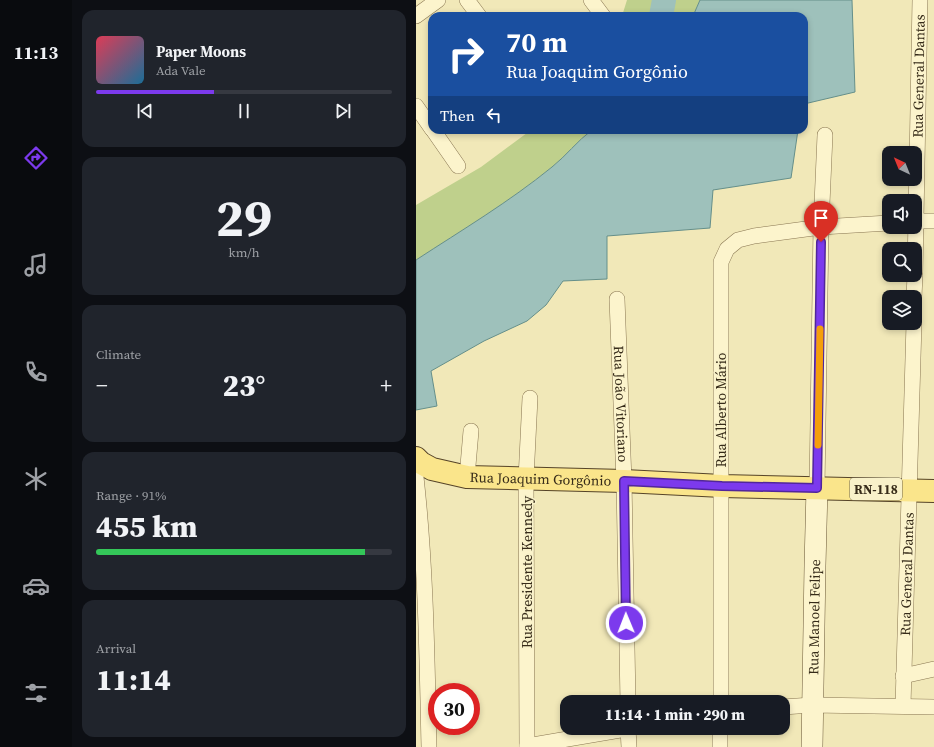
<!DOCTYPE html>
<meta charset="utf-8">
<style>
:root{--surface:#171b24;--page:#20242c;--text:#f1f3f6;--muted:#9ea1a6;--line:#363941;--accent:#7c3aed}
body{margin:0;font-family:"Source Serif 4",serif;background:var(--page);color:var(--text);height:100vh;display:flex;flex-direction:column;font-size:15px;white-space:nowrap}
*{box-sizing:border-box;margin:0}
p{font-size:13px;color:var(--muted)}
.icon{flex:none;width:22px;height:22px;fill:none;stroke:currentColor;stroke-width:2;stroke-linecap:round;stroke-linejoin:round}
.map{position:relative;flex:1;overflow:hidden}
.details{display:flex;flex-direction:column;gap:10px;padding:10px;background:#0d0f14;width:344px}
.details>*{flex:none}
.banner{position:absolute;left:12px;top:12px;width:380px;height:122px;border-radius:12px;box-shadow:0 2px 6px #0003;background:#1a4fa0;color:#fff;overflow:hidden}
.needle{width:26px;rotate:317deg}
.fabs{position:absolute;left:466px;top:146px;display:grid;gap:8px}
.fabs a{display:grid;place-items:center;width:40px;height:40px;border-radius:8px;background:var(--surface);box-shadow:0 2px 6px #0003;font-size:20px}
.speed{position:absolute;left:12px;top:683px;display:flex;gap:8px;font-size:20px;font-weight:700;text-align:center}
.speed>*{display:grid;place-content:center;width:52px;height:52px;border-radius:50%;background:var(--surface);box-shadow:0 2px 6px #0003;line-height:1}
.speed .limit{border:6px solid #d22;background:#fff;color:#111}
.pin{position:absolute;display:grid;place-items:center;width:34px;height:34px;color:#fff;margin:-41px -17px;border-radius:50% 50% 50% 0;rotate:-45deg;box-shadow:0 0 4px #0007}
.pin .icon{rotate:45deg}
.me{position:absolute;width:44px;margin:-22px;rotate:359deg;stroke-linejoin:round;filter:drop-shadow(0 0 3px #0008)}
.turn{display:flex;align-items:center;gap:14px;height:84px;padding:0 12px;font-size:18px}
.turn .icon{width:52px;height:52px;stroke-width:2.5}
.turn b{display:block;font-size:28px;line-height:34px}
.then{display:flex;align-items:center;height:38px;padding:0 12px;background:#0003;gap:8px;font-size:15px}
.big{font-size:30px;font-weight:800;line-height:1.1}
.details .widget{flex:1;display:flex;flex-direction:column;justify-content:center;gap:6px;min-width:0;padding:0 14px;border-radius:12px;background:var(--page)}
.details .dial{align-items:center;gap:0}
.dial b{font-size:52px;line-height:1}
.song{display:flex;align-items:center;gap:12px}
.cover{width:48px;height:48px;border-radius:6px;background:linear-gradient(135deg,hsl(350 70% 55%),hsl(200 70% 35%))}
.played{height:4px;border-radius:2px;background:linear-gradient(90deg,var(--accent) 40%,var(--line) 40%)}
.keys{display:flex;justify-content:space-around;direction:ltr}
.heat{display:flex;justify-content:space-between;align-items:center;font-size:22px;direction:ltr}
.charge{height:6px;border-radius:3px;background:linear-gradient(90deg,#34c759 91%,var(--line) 0)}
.trip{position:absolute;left:144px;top:695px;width:230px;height:40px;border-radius:12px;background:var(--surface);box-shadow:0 2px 6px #0003;font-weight:800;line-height:40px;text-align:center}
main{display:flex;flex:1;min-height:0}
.menu{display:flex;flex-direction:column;width:72px;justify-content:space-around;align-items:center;background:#090b0e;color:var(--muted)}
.menu .icon{width:28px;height:28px}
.menu .selected{color:var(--accent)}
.menu b{font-size:18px;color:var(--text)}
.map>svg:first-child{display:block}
</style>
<main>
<nav class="menu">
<b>11:13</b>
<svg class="icon selected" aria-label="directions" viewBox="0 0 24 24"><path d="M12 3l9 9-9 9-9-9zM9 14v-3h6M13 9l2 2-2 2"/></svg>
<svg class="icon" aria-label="music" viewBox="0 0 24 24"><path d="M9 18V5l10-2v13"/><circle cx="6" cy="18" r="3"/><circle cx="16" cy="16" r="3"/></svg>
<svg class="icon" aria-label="phone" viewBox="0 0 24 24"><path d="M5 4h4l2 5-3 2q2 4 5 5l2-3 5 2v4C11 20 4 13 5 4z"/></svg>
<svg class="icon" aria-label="climate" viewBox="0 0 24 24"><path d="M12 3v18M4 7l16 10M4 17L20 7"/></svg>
<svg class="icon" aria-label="car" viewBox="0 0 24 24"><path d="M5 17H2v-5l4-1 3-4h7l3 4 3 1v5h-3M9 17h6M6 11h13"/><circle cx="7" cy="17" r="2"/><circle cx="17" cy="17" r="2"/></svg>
<svg class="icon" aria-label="filters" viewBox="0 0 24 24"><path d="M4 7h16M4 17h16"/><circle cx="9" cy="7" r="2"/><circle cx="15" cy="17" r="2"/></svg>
</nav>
<section class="details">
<div class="widget">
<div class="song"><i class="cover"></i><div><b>Paper Moons</b><p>Ada Vale</p></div></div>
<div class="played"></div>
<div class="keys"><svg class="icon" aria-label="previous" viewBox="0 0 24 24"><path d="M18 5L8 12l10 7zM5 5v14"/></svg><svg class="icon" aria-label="pause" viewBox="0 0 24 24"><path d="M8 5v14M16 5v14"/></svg><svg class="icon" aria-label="next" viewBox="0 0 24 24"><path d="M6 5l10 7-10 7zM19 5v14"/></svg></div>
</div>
<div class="widget dial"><b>29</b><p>km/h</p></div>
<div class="widget"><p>Climate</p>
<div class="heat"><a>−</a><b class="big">23°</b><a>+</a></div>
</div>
<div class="widget"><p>Range · 91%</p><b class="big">455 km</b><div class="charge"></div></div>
<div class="widget"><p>Arrival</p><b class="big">11:14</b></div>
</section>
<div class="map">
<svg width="518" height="747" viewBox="0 0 518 747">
<rect width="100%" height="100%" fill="#f1e8b8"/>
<!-- green -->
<path fill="#bfd08c" d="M211 0H284L277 16H206Z
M115 130H176C161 141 150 156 136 167 93 202 46 231 0 260V205L65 167Z"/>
<!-- water -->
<path fill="#9ec1bb" stroke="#658f8a" d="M284 0H436L439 92 388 104V16H277Z
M176 130H382L375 178 297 190 294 228 191 236V279L147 281 130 305 111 321 68 341 15 371 21 406 0 410V260C46 230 93 202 136 167 150 156 161 141 176 130Z"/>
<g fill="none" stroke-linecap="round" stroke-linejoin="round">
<!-- river -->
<path stroke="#9ec1bb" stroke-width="24" d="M245 16 248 0"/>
<defs>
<g id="street">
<path d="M51 0 63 16"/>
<path d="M175 0 187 16"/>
<path d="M0 16 22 0"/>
<path d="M0 106 16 129"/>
<path d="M17 130 42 166"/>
<path d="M499 221H518"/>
<path id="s1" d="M499 272 504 0"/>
<path d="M498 297 499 275"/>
<path id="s2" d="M201 299 208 481 212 702"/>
<path d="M0 477C10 567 11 657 13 747"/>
<path d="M51 477 55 431"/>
<path d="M401 488 405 227 409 135"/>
<path d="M487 676 518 669"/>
<path d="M305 702V262L311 249 322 240 338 236 405 227 473 223"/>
<path id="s3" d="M487 706 498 323"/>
<path d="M367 707 396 705 518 707"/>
<path d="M212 728 213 747"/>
<path d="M111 746 216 728"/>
<path d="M111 747 110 479 114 398"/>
<path d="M304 747V728"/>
</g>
<g id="secondary">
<path id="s4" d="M396 747 399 566 401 488"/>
</g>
<g id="primary">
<path id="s5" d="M0 458 5 463 16 469 51 477 208 481 306 486 518 491"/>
</g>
</defs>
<!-- street casing -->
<use href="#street" stroke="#897652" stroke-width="16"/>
<!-- secondary casing -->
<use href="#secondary" stroke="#6a5736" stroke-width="22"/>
<!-- primary casing -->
<use href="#primary" stroke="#554328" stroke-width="24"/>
<!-- street -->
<use href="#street" stroke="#fcf4cc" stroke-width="15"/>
<!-- secondary -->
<use href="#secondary" stroke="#fcf4cc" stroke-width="21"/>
<!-- primary -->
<use href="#primary" stroke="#fae58b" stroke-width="22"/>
</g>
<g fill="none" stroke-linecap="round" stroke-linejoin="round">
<defs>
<path id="route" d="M210 623 208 481 306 486 401 488 405 242"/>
</defs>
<!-- route casing -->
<use href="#route" stroke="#51269a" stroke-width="10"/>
<!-- route -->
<use href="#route" stroke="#7c3aed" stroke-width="7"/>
<!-- slow -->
<path stroke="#f59e0b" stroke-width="7" d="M402 445 404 329"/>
</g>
<g text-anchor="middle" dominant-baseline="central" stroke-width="3" stroke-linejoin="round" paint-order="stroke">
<!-- shield labels -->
<rect fill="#f8f1c9" stroke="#70664e" stroke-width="1" x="434" y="478" width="52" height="22" rx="3"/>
<g font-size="13" font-weight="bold" fill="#362b19">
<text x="460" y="489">RN-118</text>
</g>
<!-- street labels -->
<g font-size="14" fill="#362b19" stroke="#f8f1c9">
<text stroke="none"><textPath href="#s1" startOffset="196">Rua General Dantas</textPath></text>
<text stroke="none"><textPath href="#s2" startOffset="105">Rua João Vitoriano</textPath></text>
<text transform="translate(305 410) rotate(-90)">Rua Alberto Mário</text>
<text stroke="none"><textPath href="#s5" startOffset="129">Rua Joaquim Gorgônio</textPath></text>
<text transform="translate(111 572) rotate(-90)">Rua Presidente Kennedy</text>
<text stroke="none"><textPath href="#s3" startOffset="132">Rua General Dantas</textPath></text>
<text stroke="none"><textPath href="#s4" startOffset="130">Rua Manoel Felipe</textPath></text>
</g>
</g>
</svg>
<div class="fabs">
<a><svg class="needle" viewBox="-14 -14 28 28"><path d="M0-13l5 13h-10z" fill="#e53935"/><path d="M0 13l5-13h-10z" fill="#9ea1a6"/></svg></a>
<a><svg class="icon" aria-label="sound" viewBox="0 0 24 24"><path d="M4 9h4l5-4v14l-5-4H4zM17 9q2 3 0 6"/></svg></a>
<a><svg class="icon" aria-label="search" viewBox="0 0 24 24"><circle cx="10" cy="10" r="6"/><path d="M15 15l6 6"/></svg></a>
<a><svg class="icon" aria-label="layers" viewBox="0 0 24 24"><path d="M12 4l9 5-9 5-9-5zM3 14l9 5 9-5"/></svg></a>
</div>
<div class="speed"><div class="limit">30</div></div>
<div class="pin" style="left:405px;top:242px;background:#d93025"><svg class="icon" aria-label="arrive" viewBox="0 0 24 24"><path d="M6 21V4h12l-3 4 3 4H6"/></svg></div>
<svg class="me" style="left:210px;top:623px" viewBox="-20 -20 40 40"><circle r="17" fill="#7c3aed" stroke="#fff" stroke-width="3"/><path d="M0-11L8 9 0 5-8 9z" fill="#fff"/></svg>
<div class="trip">11:14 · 1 min · 290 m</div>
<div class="banner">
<div class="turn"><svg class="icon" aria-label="right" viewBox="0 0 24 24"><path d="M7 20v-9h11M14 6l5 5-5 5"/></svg><div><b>70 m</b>Rua Joaquim Gorgônio</div></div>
<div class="then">Then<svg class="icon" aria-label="left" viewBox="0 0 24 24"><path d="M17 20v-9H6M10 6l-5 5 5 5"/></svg></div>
</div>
</div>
</main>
